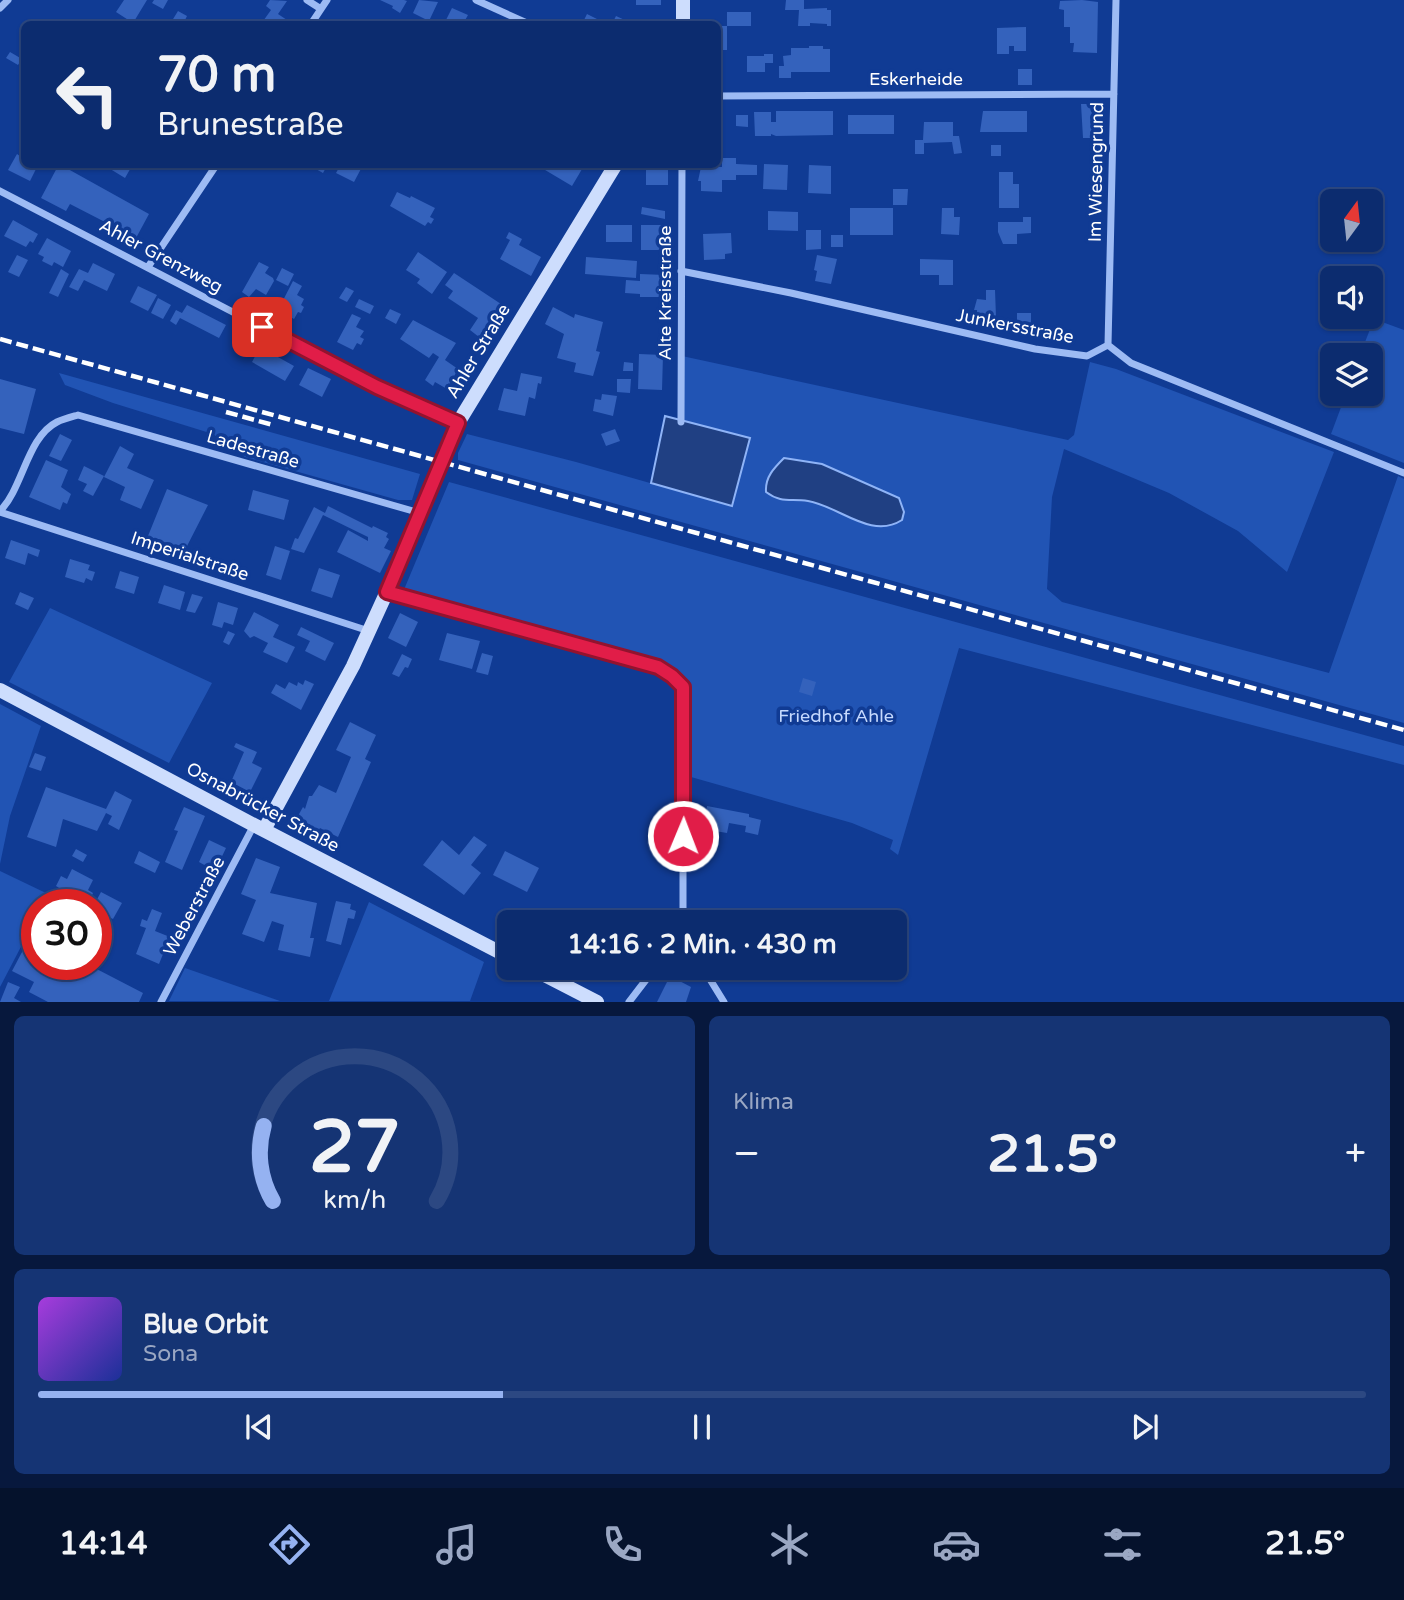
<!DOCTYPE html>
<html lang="de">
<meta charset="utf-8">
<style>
:root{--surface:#0c2c6f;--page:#153474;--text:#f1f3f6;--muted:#9aa7c3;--line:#2c4882;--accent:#95b2f1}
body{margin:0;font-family:"Varela Round",sans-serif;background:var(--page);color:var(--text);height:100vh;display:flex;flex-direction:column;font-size:26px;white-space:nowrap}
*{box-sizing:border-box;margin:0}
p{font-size:23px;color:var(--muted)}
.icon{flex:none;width:38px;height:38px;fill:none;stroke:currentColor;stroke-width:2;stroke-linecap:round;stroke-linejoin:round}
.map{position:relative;height:1002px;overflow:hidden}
.drawer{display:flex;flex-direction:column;gap:14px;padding:14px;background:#07183d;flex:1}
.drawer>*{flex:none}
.top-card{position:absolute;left:21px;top:21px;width:700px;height:147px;border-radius:10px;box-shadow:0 2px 5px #0004,0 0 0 2px var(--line);background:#0c2c6f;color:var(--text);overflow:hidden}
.needle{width:46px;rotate:15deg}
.fabs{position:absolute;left:1320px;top:189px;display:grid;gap:14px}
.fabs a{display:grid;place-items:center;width:63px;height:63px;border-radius:10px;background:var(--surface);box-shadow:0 2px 5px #0004,0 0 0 2px var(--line);font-size:35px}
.speed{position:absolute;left:21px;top:889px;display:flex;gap:14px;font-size:35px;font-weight:700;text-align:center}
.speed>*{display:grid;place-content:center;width:91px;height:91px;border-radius:50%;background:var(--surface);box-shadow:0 2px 5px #0004,0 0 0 2px var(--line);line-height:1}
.speed .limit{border:10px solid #d22;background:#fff;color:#111}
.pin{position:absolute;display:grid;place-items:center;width:60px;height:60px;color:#fff;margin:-30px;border-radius:14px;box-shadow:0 4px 10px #0006}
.me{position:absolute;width:77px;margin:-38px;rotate:1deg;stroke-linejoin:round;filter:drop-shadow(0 0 5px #0008)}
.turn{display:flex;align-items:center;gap:24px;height:147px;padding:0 21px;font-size:32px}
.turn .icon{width:91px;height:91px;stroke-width:2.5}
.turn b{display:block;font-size:49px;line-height:60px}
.big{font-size:52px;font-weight:700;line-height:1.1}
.drawer .tile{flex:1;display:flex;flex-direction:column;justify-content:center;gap:10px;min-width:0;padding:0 24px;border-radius:10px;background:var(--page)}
.drawer .dial{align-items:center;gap:0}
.dial svg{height:182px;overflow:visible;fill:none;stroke:var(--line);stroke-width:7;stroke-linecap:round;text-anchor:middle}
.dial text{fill:var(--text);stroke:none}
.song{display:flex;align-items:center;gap:21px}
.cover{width:84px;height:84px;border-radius:10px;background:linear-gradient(135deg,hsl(280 70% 55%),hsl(230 70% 35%))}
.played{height:7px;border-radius:4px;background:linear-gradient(90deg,var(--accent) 35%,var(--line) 35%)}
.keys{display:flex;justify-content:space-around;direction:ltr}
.heat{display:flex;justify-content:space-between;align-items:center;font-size:38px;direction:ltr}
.drawer .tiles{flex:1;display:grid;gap:14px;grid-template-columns:1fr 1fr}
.tile:last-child{grid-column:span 2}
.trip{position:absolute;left:497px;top:910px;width:410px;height:70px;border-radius:10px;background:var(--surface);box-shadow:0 2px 5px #0004,0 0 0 2px var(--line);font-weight:700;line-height:70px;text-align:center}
.tab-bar{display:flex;height:112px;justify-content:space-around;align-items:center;background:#05122c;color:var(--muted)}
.tab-bar .icon{width:49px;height:49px}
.tab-bar .selected{color:var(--accent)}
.tab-bar b{font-size:32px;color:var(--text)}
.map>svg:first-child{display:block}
</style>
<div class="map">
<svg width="1404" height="1002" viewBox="0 0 1404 1002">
<rect width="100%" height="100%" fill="#103b94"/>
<!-- green -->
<path fill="#2154b4" d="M1374 319 1404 330V463L1331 434 1346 394H1370V355H1360Z
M682 356 1068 440 1074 435 1090 362 1116 369 1334 452 1287 572 1238 531 1169 493 1064 449 1052 497 1047 589 1062 602 1329 673 1398 476 1404 479V723L458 460V453L467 434 576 462 731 506 684 420Z
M59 373 420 474 412 500H398L245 457 213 434 113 403 65 385Z
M449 482 1404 746V765L959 648 898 855 890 849 893 840 852 823 691 777V683L672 667 403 592Z
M50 608 212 683 169 763 9 682Z
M0 704 41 726 10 816 0 864Z
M0 871 48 894 43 905H37V916L0 987Z
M369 902 484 962 470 1001H329Z
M185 968 280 1001H169Z"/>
<!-- water -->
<path fill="#204083" stroke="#8fb4f7" stroke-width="2" d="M665 416 750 438 732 506 651 483Z
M784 458 822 464 899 498 904 512 902 520C871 540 839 506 808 501 791 498 782 504 766 492 765 477 774 468 784 458Z"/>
<!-- building -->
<path fill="#3462bc" d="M124 0H147L133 23 116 12Z
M154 0H168L163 9 152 3Z
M270 0 287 1 278 14 290 22 288 24H261L271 10 266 6Z
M380 0H404L407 1 400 13 392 8 393 6Z
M419 0 438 2 429 21 413 13Z
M636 0H661V5H636Z
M786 0H804V9L827 8V10H831V26H827V24L810 23V26H798L799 10H785Z
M1082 0 1098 2 1097 53 1073 52 1074 43H1070V27H1064V10L1059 9 1060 1Z
M452 8 468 15 463 24H444Z
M178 11 187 16 184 22 188 24H170Z
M727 12H751V26H727Z
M587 14 597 19 595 24H582Z
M616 16 627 21 626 24H612Z
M718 26H727V50H718Z
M1026 27V51H1014V46H1009V54H997V28Z
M809 46H823V49H830V72H791V78H779V66H784L783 56 791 55V48H809Z
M10 52 22 59 18 65 6 58Z
M764 54H773V63H765V72H747V56H764Z
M1018 69H1032V85H1018Z
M1081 104H1098L1100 118H1098L1096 138H1083Z
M776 111H833V135L776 136 771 134V136H755L754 112H771V122H776Z
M983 111H1027V132H980Z
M736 115H748V127L736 126Z
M848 115H894V134H848Z
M924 122H953V136H959L962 153 954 154 952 142 924 143V154H915V140H923Z
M991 145H1001V156H991Z
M17 154 24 159V164L38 165 30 181 8 170Z
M722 158H736V164L757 165V175H736V180H722V192L701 191V181H698L701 167H722Z
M59 164 149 214 136 238 70 204 66 211 41 198Z
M102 164H133L125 178Z
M307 164H328L323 173Z
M341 164H361L363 165 354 182 336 173Z
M535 164H585L572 186Z
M646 164H668V185H646Z
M764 164 788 165 787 190 763 189Z
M809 165 831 166V194L808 193Z
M999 172H1013V184H1019V208H999Z
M893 189H908L907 205H893Z
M397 192 410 198 411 196 435 208 430 217 434 219 431 224 428 222 425 226 390 206Z
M642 207 665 211V219L641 214Z
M850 208H893V235H850Z
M942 208H954V217H960L959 235 941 234Z
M768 211 798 212V231L768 230Z
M1023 217H1031V233L1017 234V244H1003L998 232V222H1023Z
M13 220 38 234 33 243 30 241 26 247 4 236Z
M606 225H632V242H606Z
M641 225H665V250H641Z
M806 230H821V249L806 250Z
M509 232 522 239 519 245 541 257 531 276 500 259 510 240 506 238Z
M731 233 732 253 725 254V259L704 260 703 234Z
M831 235H843V247H831Z
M47 238 71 251 63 267 54 262 52 266 42 261 44 257 38 254Z
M418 252 447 272 432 294 417 283 420 279 406 270Z
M17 255 28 260 19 277 8 272Z
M817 255 837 259 831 284 815 281 817 271 814 270Z
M586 257 637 261 636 278 585 274Z
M920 259 953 260V285H939V275H920Z
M259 262 269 267 265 273 273 278 274 281 266 295 256 289 249 297 242 292Z
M93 263 115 274 107 291 84 280 78 291 69 287 79 269 88 273Z
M282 268 294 274 288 286 276 280Z
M61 269 69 274 58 297 49 293Z
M454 273 501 304 479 337 470 330 478 318 448 298 453 291 445 285Z
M640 274 665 275V283H668V289H664V297H640V294L625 293 626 280 640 281Z
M293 281 302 286 297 295 304 299 301 305 304 307 301 313 298 312 294 319 278 310Z
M138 286 157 295 148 311 130 302Z
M346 287 354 291 347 302 339 298Z
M986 290H995L996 317H977V310H974L977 299 986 300Z
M158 298 171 305 163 319 151 313Z
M359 299 374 306 370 314 355 307Z
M187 305 226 325 219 338 180 318 176 325 170 321 176 310 182 313Z
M553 307 574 318 575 314 603 322 596 351 600 352 593 376 574 372 576 363 557 358 564 334 545 324Z
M390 309 401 314 396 324 385 318Z
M1017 313H1031V334H1017Z
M352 314 361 318 356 327 364 331 360 337 364 339 361 345 357 343 353 350 337 342Z
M413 320 456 343 445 360 458 369 447 389 435 382 433 386 425 380 439 357 433 353 429 358 400 339Z
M251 333 260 338 250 355 241 349Z
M260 347 294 366 285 381 252 362Z
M639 354 663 355 662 390 638 389Z
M624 362 633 363V371H623Z
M308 368 331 379 322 397 299 385Z
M521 373 542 377 541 384 538 383 535 399 529 397 525 416 498 410 504 388 517 391Z
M0 379 36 389 24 434 0 428Z
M617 379H631L630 393 617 392Z
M602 394 617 396 613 416 593 411 595 399 601 400Z
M615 429 620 441 606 446 601 434Z
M60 434 72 440 61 461 49 456Z
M120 446 134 454 127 468 154 480 141 509 120 500 125 487 104 477Z
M46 460 68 470 61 487 71 494 67 504 63 502 60 510 29 497Z
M84 466 104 476 93 496 83 491 87 484 78 480Z
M167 489 208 505 185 550 148 536Z
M253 490 289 500 284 520 248 510Z
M328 506 372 528 373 526 388 533 386 537 389 539 384 548 391 551 380 573 337 552 348 530 368 541V537L323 515 304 553 291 549 295 538 298 539 314 507 325 513Z
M11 540 40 550 38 557 28 553 25 565 5 558Z
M275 546 290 551 281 580 266 575Z
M70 559 90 565 88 570 95 572 92 581 86 578 84 583 65 577Z
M319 568 340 575 332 598 311 591Z
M120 571 139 577 134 594 115 588Z
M164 585 185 592 180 610 158 603Z
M20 592 34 598 28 610 15 604Z
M192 594 203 597 195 613 186 611Z
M218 602 238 608 233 625 224 622 222 628 212 625Z
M254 612 279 625 273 637 295 647 287 663 263 652 268 643 254 636 250 638 244 631Z
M400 613 418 622 406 647 388 638Z
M301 627 334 643 325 661 305 651 310 641 297 635Z
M228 631 235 634 229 645 223 642Z
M447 633 480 641 472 669 439 660Z
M482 653 493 656 488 675 476 672Z
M402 654 412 659 408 668 405 667 399 677 392 674Z
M803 678 816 682 812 696 799 692Z
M305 680 314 684 301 710 271 693 276 684 285 689 289 682 297 686 298 682 303 685Z
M350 722 376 735 365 759 371 762 338 837 320 828 316 835 294 823 303 807 305 809 309 796H312L319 785 336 793 351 757 336 750Z
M236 743 257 752 252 763 262 768 250 792 231 782 244 752 234 747Z
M35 753 46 757 41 771 29 767Z
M46 787 106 809 115 791 132 800 119 830 108 824 112 816 106 813 97 831 63 819 56 847 27 837Z
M707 806 749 814V817L761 820 758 835 745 832 746 826 729 823 727 833 703 829Z
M184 807 205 816 182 870 165 862 178 831 174 830Z
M474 836 487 845 471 865 481 873 464 895 423 865 442 840 459 855Z
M209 840 226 848 215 871 199 862Z
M76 849 87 855 83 862 72 856Z
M139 851 160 862 155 873 134 863Z
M505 851 539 868 527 892 493 875Z
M256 858 280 867 270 893 317 903 310 938H314L310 957 278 950 284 925 272 921 264 942 242 934 256 900 241 894Z
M72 869 93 880 88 890 93 893 88 904 82 901 81 904 59 893 61 889 56 886 61 876 67 879Z
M101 892 122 903 113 919 96 911V905H94Z
M336 901 351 904 350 909 356 911 354 919 348 918 341 945 326 941Z
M152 909 162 913 155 931 170 937 159 964 136 954 146 928 140 926 142 919 147 921Z
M31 935 37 938V964H87L143 993 139 1002H48L29 992 34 982 12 971Z
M670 976 691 987 686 1002H657Z
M8 982 20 987 14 998 21 1002H0Z"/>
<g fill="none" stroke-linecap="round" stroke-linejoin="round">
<!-- minor -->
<path stroke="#9dbbf4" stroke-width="7" d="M307 0 321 9
M476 0 529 24
M0 8 8 0
M311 24 327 0
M718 96 1114 94
M0 191 377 387 458 423
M148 267 217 164
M681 271 791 293 1035 349 1087 356 1108 345
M1108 345 1116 0
M1108 345 1131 363 1404 473
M681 422 682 164
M0 511C23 488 27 437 57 422 63 419 71 417 78 415L420 513
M0 512 369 631
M387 592 658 667 672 676 683 687V922
M703 968 724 1002
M161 1002 254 825
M629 1002 655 968"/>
<!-- secondary -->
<path stroke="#cdddfd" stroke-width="14" d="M683 24V0
M0 690 254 825 509 957
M264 830 353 666 400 563 458 423 616 164
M531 968 597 1002"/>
<!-- rail -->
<path stroke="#fff" stroke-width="4.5" stroke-dasharray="12 5" stroke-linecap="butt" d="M0 339 1404 730
M226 412 273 425"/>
</g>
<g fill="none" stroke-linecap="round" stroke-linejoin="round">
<defs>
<path id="route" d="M262 327 377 387 458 423 387 592 658 667 672 676 683 687V836"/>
</defs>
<!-- route casing -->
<use href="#route" stroke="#92132f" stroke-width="18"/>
<!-- route -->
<use href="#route" stroke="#e11d48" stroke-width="12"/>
</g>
<g text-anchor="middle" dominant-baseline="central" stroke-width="7" stroke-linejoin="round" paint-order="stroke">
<!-- street labels -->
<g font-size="18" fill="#fff" stroke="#103b94">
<text x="916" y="79">Eskerheide</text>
<text transform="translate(1096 172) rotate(-89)">Im Wiesengrund</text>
<text transform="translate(161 256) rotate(28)">Ahler Grenzweg</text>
<text transform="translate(665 293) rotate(-90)">Alte Kreisstraße</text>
<text transform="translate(1015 326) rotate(11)">Junkersstraße</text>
<text transform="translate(478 351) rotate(-59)">Ahler Straße</text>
<text transform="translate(253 449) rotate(16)">Ladestraße</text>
<text transform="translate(190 556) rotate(18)">Imperialstraße</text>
<text transform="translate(263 807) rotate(28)">Osnabrücker Straße</text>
<text transform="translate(194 906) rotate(-62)">Weberstraße</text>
</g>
<!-- park labels -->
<g font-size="18" fill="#c5d9fe" stroke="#103b94">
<text x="836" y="716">Friedhof Ahle</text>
</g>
</g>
</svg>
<div class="fabs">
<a><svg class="needle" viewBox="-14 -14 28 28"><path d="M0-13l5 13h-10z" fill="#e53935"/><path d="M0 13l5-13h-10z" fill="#9aa7c3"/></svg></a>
<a><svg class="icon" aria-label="sound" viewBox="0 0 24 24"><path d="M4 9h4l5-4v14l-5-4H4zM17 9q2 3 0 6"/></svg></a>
<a><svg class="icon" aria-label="layers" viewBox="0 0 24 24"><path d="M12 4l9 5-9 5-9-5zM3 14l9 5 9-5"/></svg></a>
</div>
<div class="speed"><div class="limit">30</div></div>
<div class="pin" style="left:262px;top:327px;background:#d93025"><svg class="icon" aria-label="arrive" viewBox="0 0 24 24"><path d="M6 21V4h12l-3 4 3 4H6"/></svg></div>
<svg class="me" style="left:683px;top:836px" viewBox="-20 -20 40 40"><circle r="17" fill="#e11d48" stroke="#fff" stroke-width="3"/><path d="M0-11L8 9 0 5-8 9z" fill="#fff"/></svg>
<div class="trip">14:16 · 2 Min. · 430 m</div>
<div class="top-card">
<div class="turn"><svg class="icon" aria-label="left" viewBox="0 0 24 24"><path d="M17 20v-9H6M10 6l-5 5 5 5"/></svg><div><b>70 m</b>Brunestraße</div></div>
</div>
</div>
<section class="drawer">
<div class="tiles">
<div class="tile dial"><svg viewBox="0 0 100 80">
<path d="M14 69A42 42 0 1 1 86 69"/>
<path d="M14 69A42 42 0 0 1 10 36" stroke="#95b2f1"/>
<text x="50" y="56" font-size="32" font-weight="700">27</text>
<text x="50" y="72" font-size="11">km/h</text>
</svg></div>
<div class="tile"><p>Klima</p>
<div class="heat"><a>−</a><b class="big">21.5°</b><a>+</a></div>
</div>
<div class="tile">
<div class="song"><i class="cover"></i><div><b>Blue Orbit</b><p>Sona</p></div></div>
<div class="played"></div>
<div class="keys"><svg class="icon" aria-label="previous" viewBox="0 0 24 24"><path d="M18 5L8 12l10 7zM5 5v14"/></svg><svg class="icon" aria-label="pause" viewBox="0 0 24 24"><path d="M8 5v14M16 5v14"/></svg><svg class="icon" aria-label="next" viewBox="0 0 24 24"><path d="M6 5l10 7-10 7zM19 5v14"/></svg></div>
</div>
</div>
</section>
<nav class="tab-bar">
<b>14:14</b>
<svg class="icon selected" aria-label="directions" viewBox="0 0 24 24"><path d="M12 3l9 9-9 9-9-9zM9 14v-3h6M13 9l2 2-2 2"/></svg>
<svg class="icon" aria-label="music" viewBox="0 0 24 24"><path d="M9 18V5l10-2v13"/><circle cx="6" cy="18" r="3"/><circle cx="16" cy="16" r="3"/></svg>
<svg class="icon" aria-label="phone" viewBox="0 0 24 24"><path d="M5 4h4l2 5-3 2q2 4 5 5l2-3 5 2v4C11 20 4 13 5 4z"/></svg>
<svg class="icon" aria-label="climate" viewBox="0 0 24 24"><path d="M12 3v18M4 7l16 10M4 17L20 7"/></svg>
<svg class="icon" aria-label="car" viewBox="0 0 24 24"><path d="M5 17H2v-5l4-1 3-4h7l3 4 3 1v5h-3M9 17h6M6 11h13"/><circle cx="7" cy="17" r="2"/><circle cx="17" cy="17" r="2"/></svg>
<svg class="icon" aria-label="filters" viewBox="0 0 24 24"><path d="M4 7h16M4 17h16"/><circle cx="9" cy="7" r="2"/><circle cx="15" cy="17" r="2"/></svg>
<b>21.5°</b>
</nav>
